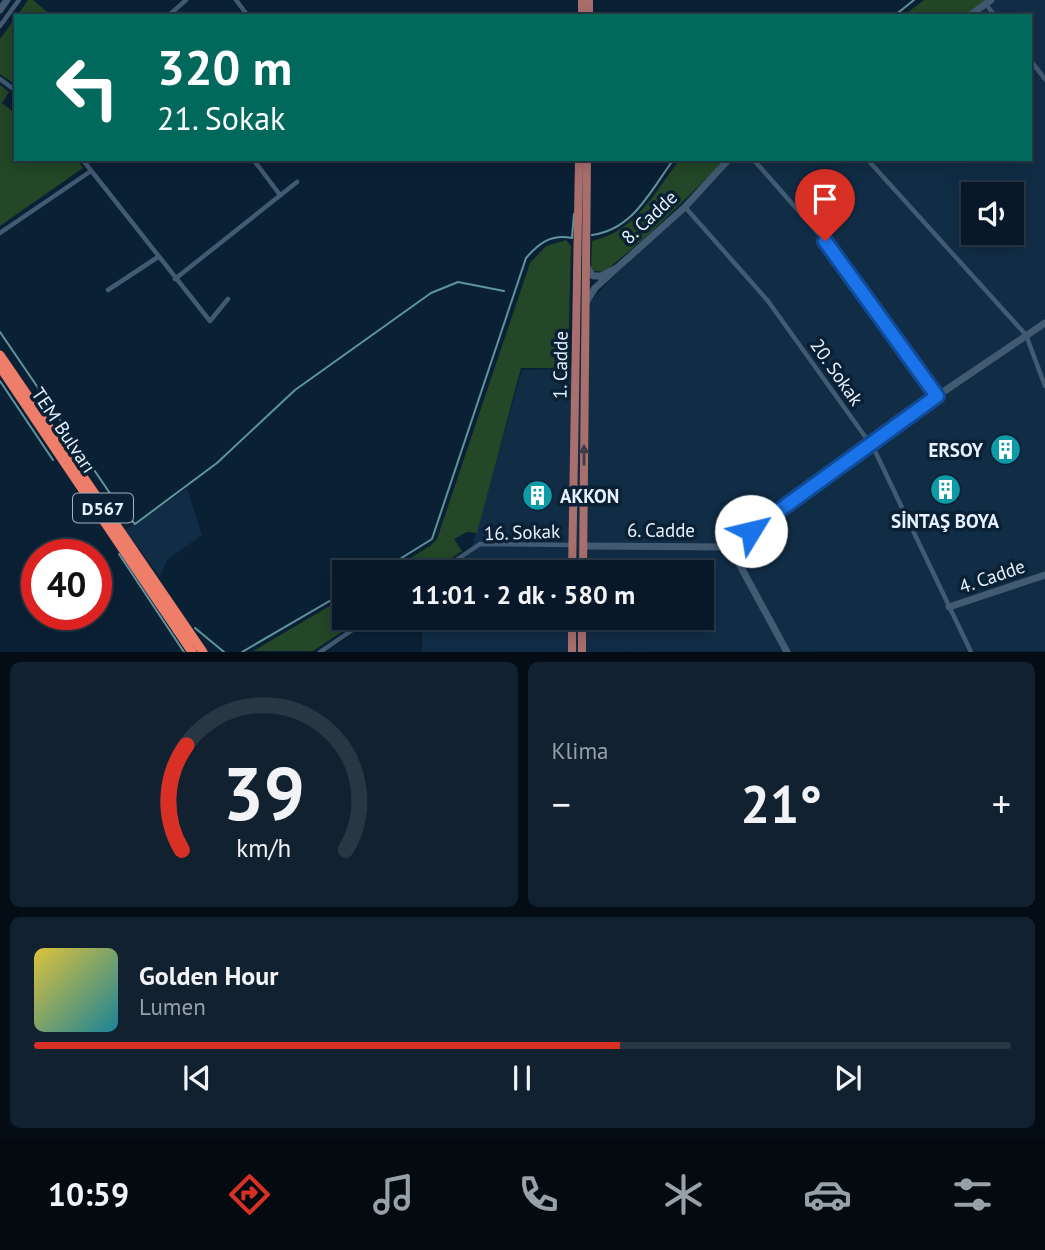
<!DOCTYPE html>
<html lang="tr">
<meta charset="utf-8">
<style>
:root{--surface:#081828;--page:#112130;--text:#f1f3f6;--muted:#98a0a8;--line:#293745;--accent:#d93025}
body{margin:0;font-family:"PT Sans",sans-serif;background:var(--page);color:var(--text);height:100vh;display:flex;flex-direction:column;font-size:26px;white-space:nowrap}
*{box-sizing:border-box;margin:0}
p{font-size:23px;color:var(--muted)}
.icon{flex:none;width:38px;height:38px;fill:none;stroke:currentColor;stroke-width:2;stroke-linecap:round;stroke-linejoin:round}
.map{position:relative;height:652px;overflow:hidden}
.sheet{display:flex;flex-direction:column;gap:10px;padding:10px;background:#040d16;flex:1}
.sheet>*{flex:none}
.hud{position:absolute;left:14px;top:14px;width:1018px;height:147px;border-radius:0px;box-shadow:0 4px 18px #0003,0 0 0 2px var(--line);background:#00695c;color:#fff;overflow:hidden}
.buttons{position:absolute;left:961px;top:182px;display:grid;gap:14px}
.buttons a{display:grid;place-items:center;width:63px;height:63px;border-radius:0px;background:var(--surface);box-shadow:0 4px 18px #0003,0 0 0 2px var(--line);font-size:35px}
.speed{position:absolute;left:21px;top:539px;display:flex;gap:14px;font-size:35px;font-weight:700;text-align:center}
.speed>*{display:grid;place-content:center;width:91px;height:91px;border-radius:50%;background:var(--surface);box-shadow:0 4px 18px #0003,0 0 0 2px var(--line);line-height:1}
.speed .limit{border:10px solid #d22;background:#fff;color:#111}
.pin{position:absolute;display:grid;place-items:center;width:60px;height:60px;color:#fff;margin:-72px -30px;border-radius:50% 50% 50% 0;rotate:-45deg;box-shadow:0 0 7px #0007}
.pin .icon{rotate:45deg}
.me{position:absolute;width:77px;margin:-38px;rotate:54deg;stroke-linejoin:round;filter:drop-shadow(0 0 5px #0008)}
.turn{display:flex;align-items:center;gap:24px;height:147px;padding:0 28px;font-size:32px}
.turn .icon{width:91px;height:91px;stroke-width:2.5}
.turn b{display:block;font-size:49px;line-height:60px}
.big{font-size:52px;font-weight:700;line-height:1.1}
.sheet .card{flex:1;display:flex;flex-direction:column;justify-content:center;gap:10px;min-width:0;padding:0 24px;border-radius:10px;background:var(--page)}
.sheet .dial{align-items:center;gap:0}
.dial svg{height:182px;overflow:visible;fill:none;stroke:var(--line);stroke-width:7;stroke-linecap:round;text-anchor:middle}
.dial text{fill:var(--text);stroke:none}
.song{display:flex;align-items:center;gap:21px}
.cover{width:84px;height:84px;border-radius:10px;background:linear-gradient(135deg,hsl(50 70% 55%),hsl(190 70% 35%))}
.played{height:7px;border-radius:4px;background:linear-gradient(90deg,var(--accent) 60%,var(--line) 60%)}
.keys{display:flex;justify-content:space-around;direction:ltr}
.heat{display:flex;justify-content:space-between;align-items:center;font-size:38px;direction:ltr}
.sheet .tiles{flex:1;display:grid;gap:10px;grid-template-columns:1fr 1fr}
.card:last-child{grid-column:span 2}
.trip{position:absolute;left:332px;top:560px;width:382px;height:70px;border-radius:0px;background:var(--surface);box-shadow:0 4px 18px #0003,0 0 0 2px var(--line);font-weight:700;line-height:70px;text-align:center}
.tab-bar{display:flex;height:112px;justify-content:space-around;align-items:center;background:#030a10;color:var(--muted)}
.tab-bar .icon{width:49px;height:49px}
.tab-bar .active{color:var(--accent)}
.tab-bar b{font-size:32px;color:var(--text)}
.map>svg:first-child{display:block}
</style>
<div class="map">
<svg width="1045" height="652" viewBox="0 0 1045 652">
<rect width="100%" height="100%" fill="#0a2035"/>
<!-- built -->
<path fill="#112d46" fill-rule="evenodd" d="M987 0H1045V651L422 652V618H702V572H443L472 547 522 370 570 369 590 301 730 159H1031V16H966ZM973 194H1012V233H973Z
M187 489 202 535 167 560 160 577 125 530Z"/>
<!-- green -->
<path fill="#234727" d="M28 0H33L52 16H17Z
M924 0H986L964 16H903Z
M16 17V85L0 74V39Z
M0 85 9 92 2 103 16 114V159H76L83 168 0 226Z
M680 159H727L645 238 604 272 594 271 591 268 592 241C636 231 654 193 680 159Z
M566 240 571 246 568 368H521L477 533 467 532 454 539 462 551 431 572H387L430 546 437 539 530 263 546 246Z
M345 597V618H363L313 651H253Z"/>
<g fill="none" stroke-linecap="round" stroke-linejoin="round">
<!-- stream -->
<path stroke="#60949b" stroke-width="2" d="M894 16 914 0
M592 235C634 229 650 191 674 159
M0 332 120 508 135 524 217 463 295 390 431 293 458 282 504 291
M0 381 53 460
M119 554 184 652
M379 572 432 539 526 258C539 243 551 234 572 238L574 214
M195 628 224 652
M242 652 345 592"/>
<!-- street -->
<path stroke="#425a72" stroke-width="4.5" d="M236 0 248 16
M986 4 995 16
M168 16 186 0
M0 26 19 0
M1031 61 1045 79
M0 79 16 91
M82 159 210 321 228 299
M253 159 280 195
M753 159 839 257 937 395
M867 159 1026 335 1045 386
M685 207 768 301 874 449 971 652
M0 233 91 171
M175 279 297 182
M108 290 158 257
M438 572 480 544 571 545
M320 652 370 618"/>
<!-- secondary -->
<path stroke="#425a72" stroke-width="7" d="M0 10 7 0
M969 16 991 0
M618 267 685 207 729 159
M586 302 595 288 618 267 601 276H593L586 266
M584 546 730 547 937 396 1045 323
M730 547 787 652
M949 607 1045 575"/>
<!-- primary -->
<path stroke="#a96f6d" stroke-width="8" d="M582 16V0
M589 16V0
M572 572 579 159
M583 572 587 159
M572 652V618
M582 652V618"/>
<!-- highway -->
<path stroke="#ee7d6a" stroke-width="9" d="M0 355 203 652
M0 367 192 652"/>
</g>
<!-- one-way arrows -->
<defs><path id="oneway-solid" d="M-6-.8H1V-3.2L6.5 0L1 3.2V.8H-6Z" transform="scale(1.75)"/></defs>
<use fill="#423c49" href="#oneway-solid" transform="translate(584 455) rotate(-90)"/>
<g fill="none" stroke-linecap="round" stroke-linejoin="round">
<defs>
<path id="route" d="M751 531 937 396 825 241"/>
</defs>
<!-- route casing -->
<use href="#route" stroke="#114b97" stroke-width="18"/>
<!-- route -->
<use href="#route" stroke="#1a73e8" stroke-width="12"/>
</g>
<!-- icons -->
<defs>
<symbol id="building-disc" viewBox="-11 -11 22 22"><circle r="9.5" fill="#0f9aa8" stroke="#0a2035"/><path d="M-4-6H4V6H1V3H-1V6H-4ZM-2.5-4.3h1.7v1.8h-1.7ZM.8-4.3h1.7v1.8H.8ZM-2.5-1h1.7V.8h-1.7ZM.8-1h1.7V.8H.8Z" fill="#fff"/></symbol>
</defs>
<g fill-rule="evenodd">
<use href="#building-disc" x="988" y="432" width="35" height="35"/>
<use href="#building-disc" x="928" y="472" width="35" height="35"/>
<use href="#building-disc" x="520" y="478" width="35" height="35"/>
</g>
<g text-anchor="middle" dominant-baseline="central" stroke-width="7" stroke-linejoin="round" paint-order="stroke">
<!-- shield labels -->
<rect fill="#0a2035" stroke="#a4b2c1" stroke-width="2" x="73" y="493.5" width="60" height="29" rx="5"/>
<g font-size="18" font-weight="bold" fill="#e6f1fd">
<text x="103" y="508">D567</text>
</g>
<!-- street labels -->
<g font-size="19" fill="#e6f1fd" stroke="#0a2035">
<text transform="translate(649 217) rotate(-43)">8. Cadde</text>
<text transform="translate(560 365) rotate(-89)">1. Cadde</text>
<text transform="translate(837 372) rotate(55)">20. Sokak</text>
<text transform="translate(64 430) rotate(56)">TEM Bulvarı</text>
<text x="661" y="530">6. Cadde</text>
<text transform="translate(522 532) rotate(-2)">16. Sokak</text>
<text transform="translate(992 576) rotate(-19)">4. Cadde</text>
</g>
<!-- poi labels -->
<g font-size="19" font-weight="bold" fill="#e6f1fd" stroke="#0a2035" text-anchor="end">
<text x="983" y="450">ERSOY</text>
<text x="560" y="496" text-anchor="start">AKKON</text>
<text x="945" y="521" text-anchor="middle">SİNTAŞ BOYA</text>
</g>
</g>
</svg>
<div class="buttons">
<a><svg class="icon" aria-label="sound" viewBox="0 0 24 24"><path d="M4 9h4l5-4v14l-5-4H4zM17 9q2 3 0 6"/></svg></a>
</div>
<div class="speed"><div class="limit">40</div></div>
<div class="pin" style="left:825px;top:241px;background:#d93025"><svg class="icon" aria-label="arrive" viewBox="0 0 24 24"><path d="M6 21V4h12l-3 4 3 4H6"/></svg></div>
<svg class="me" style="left:751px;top:531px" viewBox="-20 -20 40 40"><circle r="19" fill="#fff"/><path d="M0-13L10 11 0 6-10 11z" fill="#1a73e8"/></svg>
<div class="trip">11:01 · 2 dk · 580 m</div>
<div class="hud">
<div class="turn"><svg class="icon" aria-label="left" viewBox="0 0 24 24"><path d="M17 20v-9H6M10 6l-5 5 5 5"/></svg><div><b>320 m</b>21. Sokak</div></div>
</div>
</div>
<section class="sheet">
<div class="tiles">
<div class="card dial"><svg viewBox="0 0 100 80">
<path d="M14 69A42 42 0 1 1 86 69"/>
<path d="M14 69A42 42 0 0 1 16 23" stroke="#d93025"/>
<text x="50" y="56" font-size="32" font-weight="700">39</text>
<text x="50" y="72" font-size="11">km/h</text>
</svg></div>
<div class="card"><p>Klima</p>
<div class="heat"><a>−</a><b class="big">21°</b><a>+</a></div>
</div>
<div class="card">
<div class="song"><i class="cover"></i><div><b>Golden Hour</b><p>Lumen</p></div></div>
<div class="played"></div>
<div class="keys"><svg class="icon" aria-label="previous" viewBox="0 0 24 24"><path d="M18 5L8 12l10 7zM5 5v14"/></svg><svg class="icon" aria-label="pause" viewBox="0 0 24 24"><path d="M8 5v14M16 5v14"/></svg><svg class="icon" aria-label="next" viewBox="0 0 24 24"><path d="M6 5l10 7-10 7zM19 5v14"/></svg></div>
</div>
</div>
</section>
<nav class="tab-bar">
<b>10:59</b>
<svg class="icon active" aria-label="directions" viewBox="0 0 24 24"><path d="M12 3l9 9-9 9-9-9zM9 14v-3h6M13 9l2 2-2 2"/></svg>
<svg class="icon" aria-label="music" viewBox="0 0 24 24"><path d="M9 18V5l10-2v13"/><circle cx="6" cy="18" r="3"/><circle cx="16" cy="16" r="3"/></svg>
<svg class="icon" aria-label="phone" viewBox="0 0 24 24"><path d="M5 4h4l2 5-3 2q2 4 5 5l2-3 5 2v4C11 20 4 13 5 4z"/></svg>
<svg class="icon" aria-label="climate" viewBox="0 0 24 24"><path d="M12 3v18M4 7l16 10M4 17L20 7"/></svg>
<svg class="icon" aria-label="car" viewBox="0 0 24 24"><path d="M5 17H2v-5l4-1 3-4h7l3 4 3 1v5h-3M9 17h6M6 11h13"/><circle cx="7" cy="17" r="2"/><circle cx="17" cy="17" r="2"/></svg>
<svg class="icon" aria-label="filters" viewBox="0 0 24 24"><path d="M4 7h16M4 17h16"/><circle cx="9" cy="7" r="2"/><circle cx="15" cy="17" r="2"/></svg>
</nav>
